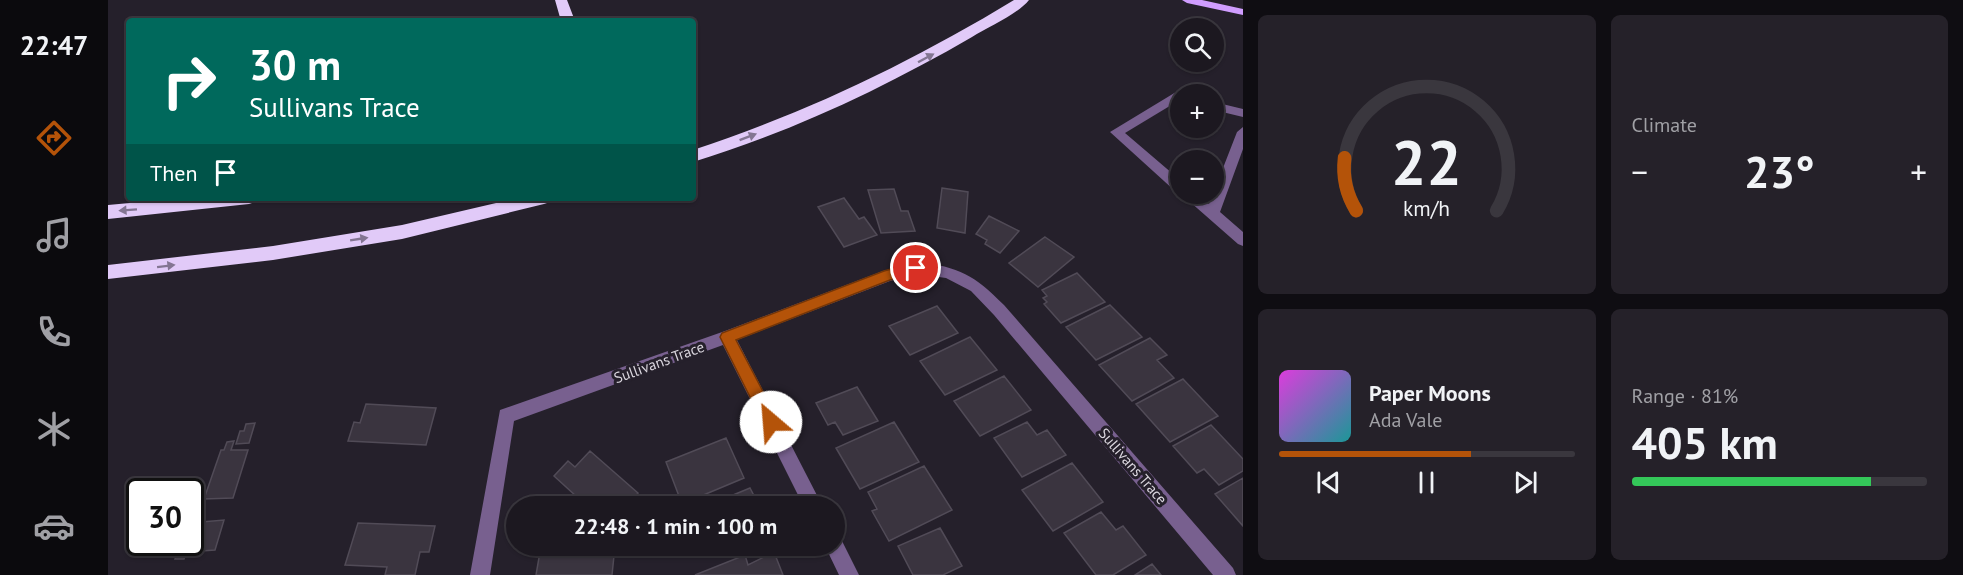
<!DOCTYPE html>
<meta charset="utf-8">
<style>
:root{--surface:#1c1820;--page:#252129;--text:#f1f3f6;--muted:#a0a0a5;--line:#3a373e;--accent:#b45309}
body{margin:0;font-family:"PT Sans",sans-serif;background:var(--page);color:var(--text);height:100vh;display:flex;flex-direction:column;font-size:22px;white-space:nowrap}
*{box-sizing:border-box;margin:0}
p{font-size:20px;color:var(--muted)}
.icon{flex:none;width:33px;height:33px;fill:none;stroke:currentColor;stroke-width:2;stroke-linecap:round;stroke-linejoin:round}
.map{position:relative;flex:1;overflow:hidden}
.sheet{display:flex;flex-direction:column;gap:15px;padding:15px;background:#0f0d12;width:720px}
.sheet>*{flex:none}
.banner{position:absolute;left:18px;top:18px;width:570px;height:183px;border-radius:6px;box-shadow:0 2px 4px #0004,0 0 0 2px var(--line);background:#00695c;color:#fff;overflow:hidden}
.tools{position:absolute;left:1062px;top:18px;display:grid;gap:12px}
.tools a{display:grid;place-items:center;width:54px;height:54px;border-radius:50%;background:var(--surface);box-shadow:0 2px 4px #0004,0 0 0 2px var(--line);font-size:30px}
.speed{position:absolute;left:18px;top:478px;display:flex;gap:12px;font-size:30px;font-weight:700;text-align:center}
.speed>*{display:grid;place-content:center;width:78px;height:78px;border-radius:50%;background:var(--surface);box-shadow:0 2px 4px #0004,0 0 0 2px var(--line);line-height:1}
.speed .limit{border:3px solid #111;border-radius:9px;background:#fff;color:#111}
.pin{position:absolute;display:grid;place-items:center;width:51px;height:51px;color:#fff;margin:-26px;border:3px solid #fff;border-radius:50%;box-shadow:0 2px 6px #0007}
.me{position:absolute;width:66px;margin:-33px;rotate:333deg;stroke-linejoin:round;filter:drop-shadow(0 0 4px #0008)}
.turn{display:flex;align-items:center;gap:21px;height:126px;padding:0 24px;font-size:27px}
.turn .icon{width:78px;height:78px;stroke-width:2.5}
.turn b{display:block;font-size:42px;line-height:51px}
.then{display:flex;align-items:center;height:57px;padding:0 24px;background:#0003;gap:12px;font-size:22px}
.big{font-size:45px;font-weight:800;line-height:1.1}
.sheet .widget{flex:1;display:flex;flex-direction:column;justify-content:center;gap:9px;min-width:0;padding:0 21px;border-radius:9px;background:var(--page)}
.sheet .dial{align-items:center;gap:0}
.dial svg{height:156px;overflow:visible;fill:none;stroke:var(--line);stroke-width:7;stroke-linecap:round;text-anchor:middle}
.dial text{fill:var(--text);stroke:none}
.song{display:flex;align-items:center;gap:18px}
.cover{width:72px;height:72px;border-radius:9px;background:linear-gradient(135deg,hsl(300 70% 55%),hsl(180 70% 35%))}
.played{height:6px;border-radius:3px;background:linear-gradient(90deg,var(--accent) 65%,var(--line) 65%)}
.keys{display:flex;justify-content:space-around;direction:ltr}
.heat{display:flex;justify-content:space-between;align-items:center;font-size:33px;direction:ltr}
.charge{height:9px;border-radius:4px;background:linear-gradient(90deg,#34c759 81%,var(--line) 0)}
.sheet .tiles{flex:1;display:grid;gap:15px;grid-template-columns:repeat(2,1fr)}
.trip{position:absolute;left:398px;top:496px;width:339px;height:60px;border-radius:30px;background:var(--surface);box-shadow:0 2px 4px #0004,0 0 0 2px var(--line);font-weight:800;line-height:60px;text-align:center}
main{display:flex;flex:1;min-height:0}
.tab-bar{display:flex;flex-direction:column;width:108px;justify-content:space-around;align-items:center;background:#0b0a0d;color:var(--muted)}
.tab-bar .icon{width:42px;height:42px}
.tab-bar .current{color:var(--accent)}
.tab-bar b{font-size:27px;color:var(--text)}
.map>svg:first-child{display:block}
</style>
<main>
<nav class="tab-bar">
<b>22:47</b>
<svg class="icon current" aria-label="directions" viewBox="0 0 24 24"><path d="M12 3l9 9-9 9-9-9zM9 14v-3h6M13 9l2 2-2 2"/></svg>
<svg class="icon" aria-label="music" viewBox="0 0 24 24"><path d="M9 18V5l10-2v13"/><circle cx="6" cy="18" r="3"/><circle cx="16" cy="16" r="3"/></svg>
<svg class="icon" aria-label="phone" viewBox="0 0 24 24"><path d="M5 4h4l2 5-3 2q2 4 5 5l2-3 5 2v4C11 20 4 13 5 4z"/></svg>
<svg class="icon" aria-label="climate" viewBox="0 0 24 24"><path d="M12 3v18M4 7l16 10M4 17L20 7"/></svg>
<svg class="icon" aria-label="car" viewBox="0 0 24 24"><path d="M5 17H2v-5l4-1 3-4h7l3 4 3 1v5h-3M9 17h6M6 11h13"/><circle cx="7" cy="17" r="2"/><circle cx="17" cy="17" r="2"/></svg>
</nav>
<div class="map">
<svg width="1135" height="575" viewBox="0 0 1135 575">
<rect width="100%" height="100%" fill="#25202b"/>
<!-- building -->
<path fill="#3a343f" stroke="#514b57" stroke-width="1.5" d="M834 188 860 192 857 233 829 228Z
M786 189 793 211H800L807 231 773 233 760 190Z
M736 198 751 219 756 217 769 235 736 247 710 207Z
M881 216 911 231 892 253 877 244 879 240 868 234Z
M937 237 966 257 930 287 901 263Z
M969 273 997 302 953 323 936 304 939 302 935 298 939 296 934 290Z
M1002 305 1034 337 988 360 958 327Z
M829 306 850 333 802 355 781 326Z
M862 337 889 370 837 395 812 361Z
M1042 338 1059 355 1049 360 1066 378 1024 401 991 365Z
M896 376 923 410 872 436 846 401Z
M1075 379 1110 416 1062 442 1028 404Z
M749 387 770 421 735 435 727 422 720 425 708 403Z
M258 404 328 408 318 445 240 441 246 422 252 423Z
M786 422 811 462 752 489 728 448Z
M919 422 929 435 939 430 958 455 914 477 886 438Z
M147 423 141 443 128 444 132 431H136L138 424Z
M1103 425 1135 459V471L1111 485 1096 469 1089 473 1065 446Z
M618 438 636 478 574 504 558 462Z
M126 441 123 450H140L125 498 96 499 113 450H116L119 442Z
M482 451 530 493 521 504 525 507H480L446 476 460 461 467 467Z
M964 463 995 502 945 531 914 490Z
M816 466 844 510 781 541 764 511 769 509 760 492Z
M1135 478V526L1107 494Z
M642 488 652 507H596Z
M993 512 1008 530 1015 526 1038 555 1005 575H988L956 533Z
M116 520 107 550 78 552 76 559H67L73 543H82V523Z
M250 523 327 526 321 552H312L307 575H277L279 567 237 565Z
M832 528 854 566 835 575H805L790 546Z
M433 546H507L504 575H428Z
M583 546H609L587 556Z
M666 552 675 575H587L637 555 640 565Z
M1044 564 1053 575H1027Z"/>
<g fill="none" stroke-linecap="round" stroke-linejoin="round">
<!-- minor -->
<path fill="#78608f" fill-rule="evenodd" d="M1068 92 1077 94H1072V101H1070L1017 133 1072 180V192L1067 191 1002 132Z
M1106 102 1135 109V117L1106 110Z
M1135 127V149L1112 212 1135 232V246L1130 244 1073 194H1089L1101 204 1129 132Z
M809 262C852 267 866 275 896 305L1125 568 1128 575H1105L886 315 863 291 838 278 809 274 782 281 629 340 715 507H696L615 345 406 421 382 575H362L392 410 617 331 775 271Z
M726 537 733 539 751 575H731L717 546H726Z"/>
<!-- major -->
<path fill="#d09dff" fill-rule="evenodd" d="M1074 0H1094L1135 9V15L1079 3Z"/>
<!-- highway -->
<path fill="#e1caf8" fill-rule="evenodd" d="M447 0H459L467 21H453Z
M906 0H921C910 14 880 27 864 37 776 88 683 132 585 162V150C698 113 804 62 906 0Z
M76 198H149L147 202 141 204 0 219V205Z
M409 198H444L442 202 436 204 294 239 165 260 0 279V265L165 246 294 225Z"/>
</g>
<!-- one-way arrows -->
<defs><path id="oneway-solid" d="M-6-.8H1V-3.2L6.5 0L1 3.2V.8H-6Z" transform="scale(1.5)"/></defs>
<g fill="#837592">
<use href="#oneway-solid" transform="translate(818 58) rotate(-28)"/>
<use href="#oneway-solid" transform="translate(640 137) rotate(-21)"/>
<use href="#oneway-solid" transform="translate(20 210) rotate(176)"/>
<use href="#oneway-solid" transform="translate(251 239) rotate(-9)"/>
<use href="#oneway-solid" transform="translate(58 266) rotate(-7)"/>
</g>
<!-- route -->
<path fill="#b45309" stroke="#753606" stroke-width="1.5" d="M808 262 813 264 815 268 813 272 782 280 628 340 671 422 668 427 663 429 657 427 612 337 614 333 776 271Z"/>
<g text-anchor="middle" dominant-baseline="central" stroke-width="6" stroke-linejoin="round" paint-order="stroke">
<!-- street labels -->
<g font-size="15" fill="#dad6de" stroke="#25202b">
<text transform="translate(551 362) rotate(-20)">Sullivans Trace</text>
<text transform="translate(1025 466) rotate(49)">Sullivans Trace</text>
</g>
</g>
</svg>
<div class="tools">
<a><svg class="icon" aria-label="search" viewBox="0 0 24 24"><circle cx="10" cy="10" r="6"/><path d="M15 15l6 6"/></svg></a>
<a>+</a>
<a>−</a>
</div>
<div class="speed"><div class="limit">30</div></div>
<div class="pin" style="left:808px;top:268px;background:#d93025"><svg class="icon" aria-label="arrive" viewBox="0 0 24 24"><path d="M6 21V4h12l-3 4 3 4H6"/></svg></div>
<svg class="me" style="left:663px;top:422px" viewBox="-20 -20 40 40"><circle r="19" fill="#fff"/><path d="M0-13L10 11 0 6-10 11z" fill="#b45309"/></svg>
<div class="trip">22:48 · 1 min · 100 m</div>
<div class="banner">
<div class="turn"><svg class="icon" aria-label="right" viewBox="0 0 24 24"><path d="M7 20v-9h11M14 6l5 5-5 5"/></svg><div><b>30 m</b>Sullivans Trace</div></div>
<div class="then">Then<svg class="icon" aria-label="arrive" viewBox="0 0 24 24"><path d="M6 21V4h12l-3 4 3 4H6"/></svg></div>
</div>
</div>
<section class="sheet">
<div class="tiles">
<div class="widget dial"><svg viewBox="0 0 100 80">
<path d="M14 69A42 42 0 1 1 86 69"/>
<path d="M14 69A42 42 0 0 1 8 42" stroke="#b45309"/>
<text x="50" y="56" font-size="32" font-weight="700">22</text>
<text x="50" y="72" font-size="11">km/h</text>
</svg></div>
<div class="widget"><p>Climate</p>
<div class="heat"><a>−</a><b class="big">23°</b><a>+</a></div>
</div>
<div class="widget">
<div class="song"><i class="cover"></i><div><b>Paper Moons</b><p>Ada Vale</p></div></div>
<div class="played"></div>
<div class="keys"><svg class="icon" aria-label="previous" viewBox="0 0 24 24"><path d="M18 5L8 12l10 7zM5 5v14"/></svg><svg class="icon" aria-label="pause" viewBox="0 0 24 24"><path d="M8 5v14M16 5v14"/></svg><svg class="icon" aria-label="next" viewBox="0 0 24 24"><path d="M6 5l10 7-10 7zM19 5v14"/></svg></div>
</div>
<div class="widget"><p>Range · 81%</p><b class="big">405 km</b><div class="charge"></div></div>
</div>
</section>
</main>
